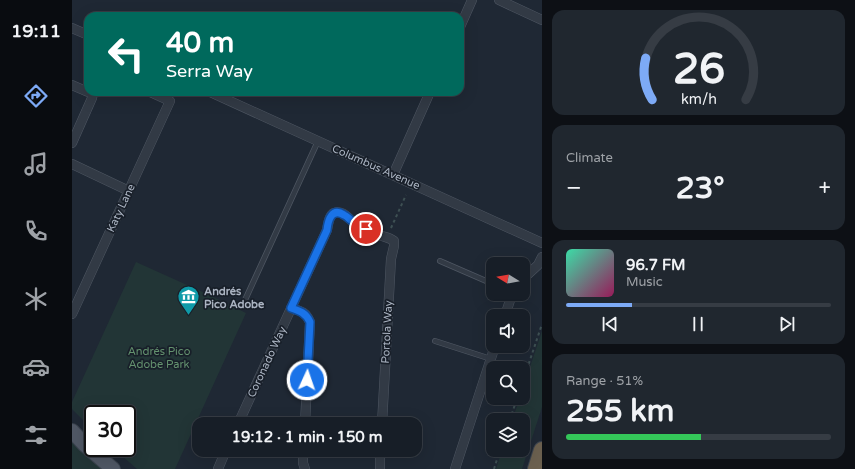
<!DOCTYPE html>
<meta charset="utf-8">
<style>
:root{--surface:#171e27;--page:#20272f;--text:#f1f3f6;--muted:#9ea2a7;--line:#363c44;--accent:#7daaf6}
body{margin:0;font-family:"Varela Round",sans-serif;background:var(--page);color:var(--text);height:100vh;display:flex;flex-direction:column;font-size:15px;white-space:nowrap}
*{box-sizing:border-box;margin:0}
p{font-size:13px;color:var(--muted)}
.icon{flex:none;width:22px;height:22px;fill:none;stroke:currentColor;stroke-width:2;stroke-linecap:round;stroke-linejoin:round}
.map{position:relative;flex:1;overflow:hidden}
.side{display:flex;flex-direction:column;gap:10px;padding:10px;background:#0d1015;width:313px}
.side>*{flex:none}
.guide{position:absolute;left:12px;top:12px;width:380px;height:84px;border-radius:12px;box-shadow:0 4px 16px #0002,0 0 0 1px var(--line);background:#00695c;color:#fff;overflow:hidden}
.needle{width:26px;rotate:281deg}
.controls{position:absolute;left:414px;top:257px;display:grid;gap:8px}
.controls a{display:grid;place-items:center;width:44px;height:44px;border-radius:8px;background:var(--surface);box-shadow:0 4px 16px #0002,0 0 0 1px var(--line);font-size:20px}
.speed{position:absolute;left:12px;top:405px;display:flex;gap:8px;font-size:20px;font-weight:700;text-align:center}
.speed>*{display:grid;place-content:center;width:52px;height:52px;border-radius:50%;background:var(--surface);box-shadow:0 4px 16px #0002,0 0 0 1px var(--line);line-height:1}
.speed .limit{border:2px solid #111;border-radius:6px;background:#fff;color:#111}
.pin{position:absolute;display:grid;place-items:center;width:34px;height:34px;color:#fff;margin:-17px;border:2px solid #fff;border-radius:50%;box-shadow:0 1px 4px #0007}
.me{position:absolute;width:44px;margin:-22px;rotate:3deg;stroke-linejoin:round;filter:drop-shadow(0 0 3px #0008)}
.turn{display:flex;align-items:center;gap:14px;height:84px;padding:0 16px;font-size:18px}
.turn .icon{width:52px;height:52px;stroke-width:2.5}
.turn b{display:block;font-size:28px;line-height:34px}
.big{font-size:30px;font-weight:700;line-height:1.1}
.side .card{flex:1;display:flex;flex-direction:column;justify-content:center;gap:6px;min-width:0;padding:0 14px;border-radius:12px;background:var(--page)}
.side .dial{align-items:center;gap:0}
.dial svg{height:104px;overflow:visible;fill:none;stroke:var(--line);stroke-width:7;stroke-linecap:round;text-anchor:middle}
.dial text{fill:var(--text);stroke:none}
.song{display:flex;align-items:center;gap:12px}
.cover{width:48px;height:48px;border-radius:6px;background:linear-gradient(135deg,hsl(160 70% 55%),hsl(330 70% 35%))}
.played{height:4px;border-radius:2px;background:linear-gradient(90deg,var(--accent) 25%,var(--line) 25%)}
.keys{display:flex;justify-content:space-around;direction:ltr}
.heat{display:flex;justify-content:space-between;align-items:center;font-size:22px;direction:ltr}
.charge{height:6px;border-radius:3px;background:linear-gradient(90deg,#34c759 51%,var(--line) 0)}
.trip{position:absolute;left:120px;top:417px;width:230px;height:40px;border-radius:12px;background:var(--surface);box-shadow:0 4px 16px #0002,0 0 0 1px var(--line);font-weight:700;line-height:40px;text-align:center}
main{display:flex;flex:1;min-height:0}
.tab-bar{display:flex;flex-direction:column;width:72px;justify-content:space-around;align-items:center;background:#090c10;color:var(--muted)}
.tab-bar .icon{width:28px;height:28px}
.tab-bar .active{color:var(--accent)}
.tab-bar b{font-size:18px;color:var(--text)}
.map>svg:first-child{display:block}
</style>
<main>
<nav class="tab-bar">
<b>19:11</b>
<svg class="icon active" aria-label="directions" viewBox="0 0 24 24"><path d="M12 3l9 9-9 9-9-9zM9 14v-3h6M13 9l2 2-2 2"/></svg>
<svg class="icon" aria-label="music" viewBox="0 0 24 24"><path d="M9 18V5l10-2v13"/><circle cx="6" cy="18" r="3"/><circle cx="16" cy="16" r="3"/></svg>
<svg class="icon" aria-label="phone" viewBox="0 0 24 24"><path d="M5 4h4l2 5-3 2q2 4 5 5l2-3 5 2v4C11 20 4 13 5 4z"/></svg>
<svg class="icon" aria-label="climate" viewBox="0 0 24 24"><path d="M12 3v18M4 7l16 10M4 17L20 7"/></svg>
<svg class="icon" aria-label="car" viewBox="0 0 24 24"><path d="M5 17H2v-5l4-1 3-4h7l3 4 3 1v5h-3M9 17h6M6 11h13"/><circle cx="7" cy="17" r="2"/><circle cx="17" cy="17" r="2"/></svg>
<svg class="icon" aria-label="filters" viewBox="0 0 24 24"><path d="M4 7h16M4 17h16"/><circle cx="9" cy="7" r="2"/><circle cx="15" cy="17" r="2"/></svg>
</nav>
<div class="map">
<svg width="470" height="469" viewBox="0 0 470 469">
<rect width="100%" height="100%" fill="#1f2834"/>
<!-- green -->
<path fill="#223536" d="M64 262 135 294 174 313 103 469H65L41 448H55V414H21V430L0 409V402Z
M470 331V407L450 469H424L430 450H451V420H440L448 398H451V388Z
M0 441 30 469H0Z"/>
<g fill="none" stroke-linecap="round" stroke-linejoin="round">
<defs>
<path id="lane" d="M368 261 421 284
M173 300 246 141
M363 341 419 359"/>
<path id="street" d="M427 0 470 20
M388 27 400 0
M0 28 16 35
M0 85 16 92
M138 92 470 243
M0 143 20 98 21 93
M0 164 57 191
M321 175 358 92
M451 280 454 276 466 265 470 257
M219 308C229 311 234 312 238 322L233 424
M0 314 98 101 78 92
M433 316 440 294
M166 424 255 230C256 225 257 215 262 213 271 209 278 221 284 224 292 228 299 232 307 235 312 237 317 237 322 241V246L319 259 310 424
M231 450V463L233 469
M146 469 154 450
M308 469V450
M383 469 423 346"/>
<path id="primary" d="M0 431 13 445 41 469"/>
<path id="highway" d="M464 469 470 450"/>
</defs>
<!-- lane casing -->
<use href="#lane" stroke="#4f5763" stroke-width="6"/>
<!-- street casing -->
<use href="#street" stroke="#4f5763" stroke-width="10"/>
<!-- primary casing -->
<use href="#primary" stroke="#3b434e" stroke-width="16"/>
<!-- highway casing -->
<use href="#highway" stroke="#3d444f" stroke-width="18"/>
<!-- path -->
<path stroke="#3e5053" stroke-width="2" stroke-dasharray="3 3" stroke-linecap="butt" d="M319 228 334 195
M451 381 470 324
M438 420 445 398
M422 469 428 450"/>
<!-- lane -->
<use href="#lane" stroke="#323a45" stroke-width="4.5"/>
<!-- street -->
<use href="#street" stroke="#323a45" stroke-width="9"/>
<!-- primary -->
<use href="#primary" stroke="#505865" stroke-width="14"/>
<!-- highway -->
<use href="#highway" stroke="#6b604f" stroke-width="16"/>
</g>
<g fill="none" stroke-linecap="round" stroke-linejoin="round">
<defs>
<path id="route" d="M235 380 238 322C234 313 228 311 219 308L255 230C256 220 260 207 272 215 275 216 277 219 280 221 284 225 290 227 294 229"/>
</defs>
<!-- route casing -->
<use href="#route" stroke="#114b97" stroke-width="10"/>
<!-- route -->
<use href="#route" stroke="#1a73e8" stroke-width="7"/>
</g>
<!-- icons -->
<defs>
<symbol id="museum-pin" viewBox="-11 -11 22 30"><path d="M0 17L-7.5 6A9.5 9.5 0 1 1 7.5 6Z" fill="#0f9aa8" stroke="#181f29"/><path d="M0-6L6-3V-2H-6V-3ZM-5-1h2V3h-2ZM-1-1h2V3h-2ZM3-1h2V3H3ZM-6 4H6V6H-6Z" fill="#fff"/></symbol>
</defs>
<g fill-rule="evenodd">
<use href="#museum-pin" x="104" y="284" width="25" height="34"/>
</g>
<g text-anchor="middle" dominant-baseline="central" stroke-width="3.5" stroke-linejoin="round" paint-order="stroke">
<!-- street labels -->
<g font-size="11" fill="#abb4c2" stroke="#181f29">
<text transform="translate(304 167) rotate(24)">Columbus Avenue</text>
<text transform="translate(49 208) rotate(-65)">Katy Lane</text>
<text transform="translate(315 332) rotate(-87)">Portola Way</text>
<text transform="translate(195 362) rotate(-65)">Coronado Way</text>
</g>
<!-- poi labels -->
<g font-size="11" font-weight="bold" fill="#abb4c2" stroke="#181f29" text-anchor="start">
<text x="132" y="291">Andrés<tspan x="132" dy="13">Pico Adobe</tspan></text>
</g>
<!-- park labels -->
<g font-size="11" fill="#64926f" stroke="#181f29">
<text x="87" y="351">Andrés Pico<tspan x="87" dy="13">Adobe Park</tspan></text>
</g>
</g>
</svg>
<div class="controls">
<a><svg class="needle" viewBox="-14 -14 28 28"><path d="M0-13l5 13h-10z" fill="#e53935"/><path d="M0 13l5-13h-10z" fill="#9ea2a7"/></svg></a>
<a><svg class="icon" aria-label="sound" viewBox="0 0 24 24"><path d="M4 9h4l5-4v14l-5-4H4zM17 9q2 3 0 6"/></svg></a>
<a><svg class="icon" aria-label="search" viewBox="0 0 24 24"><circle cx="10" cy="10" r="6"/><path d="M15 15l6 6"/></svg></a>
<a><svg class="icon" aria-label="layers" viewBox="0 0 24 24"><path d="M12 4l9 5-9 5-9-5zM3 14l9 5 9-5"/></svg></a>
</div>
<div class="speed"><div class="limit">30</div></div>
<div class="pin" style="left:294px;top:229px;background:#d93025"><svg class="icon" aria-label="arrive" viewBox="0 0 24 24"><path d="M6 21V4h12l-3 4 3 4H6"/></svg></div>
<svg class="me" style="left:235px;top:380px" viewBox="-20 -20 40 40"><circle r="17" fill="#1a73e8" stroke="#fff" stroke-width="3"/><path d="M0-11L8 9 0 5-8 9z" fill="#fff"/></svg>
<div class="trip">19:12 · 1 min · 150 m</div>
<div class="guide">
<div class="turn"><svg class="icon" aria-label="left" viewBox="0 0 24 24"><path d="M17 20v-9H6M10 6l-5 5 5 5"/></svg><div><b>40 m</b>Serra Way</div></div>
</div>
</div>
<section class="side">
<div class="card dial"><svg viewBox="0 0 100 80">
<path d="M14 69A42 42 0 1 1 86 69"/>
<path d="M14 69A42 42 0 0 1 9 37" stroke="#7daaf6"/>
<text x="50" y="56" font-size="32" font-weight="700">26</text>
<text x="50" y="72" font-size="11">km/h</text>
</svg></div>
<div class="card"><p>Climate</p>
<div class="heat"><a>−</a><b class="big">23°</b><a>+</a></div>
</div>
<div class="card">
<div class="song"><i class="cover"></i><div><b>96.7 FM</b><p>Music</p></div></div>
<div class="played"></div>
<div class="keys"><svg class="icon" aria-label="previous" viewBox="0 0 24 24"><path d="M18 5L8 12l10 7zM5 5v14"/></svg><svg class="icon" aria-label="pause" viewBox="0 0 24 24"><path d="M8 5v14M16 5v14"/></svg><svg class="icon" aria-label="next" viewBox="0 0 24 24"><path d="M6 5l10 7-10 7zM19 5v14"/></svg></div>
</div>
<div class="card"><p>Range · 51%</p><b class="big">255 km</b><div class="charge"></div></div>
</section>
</main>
